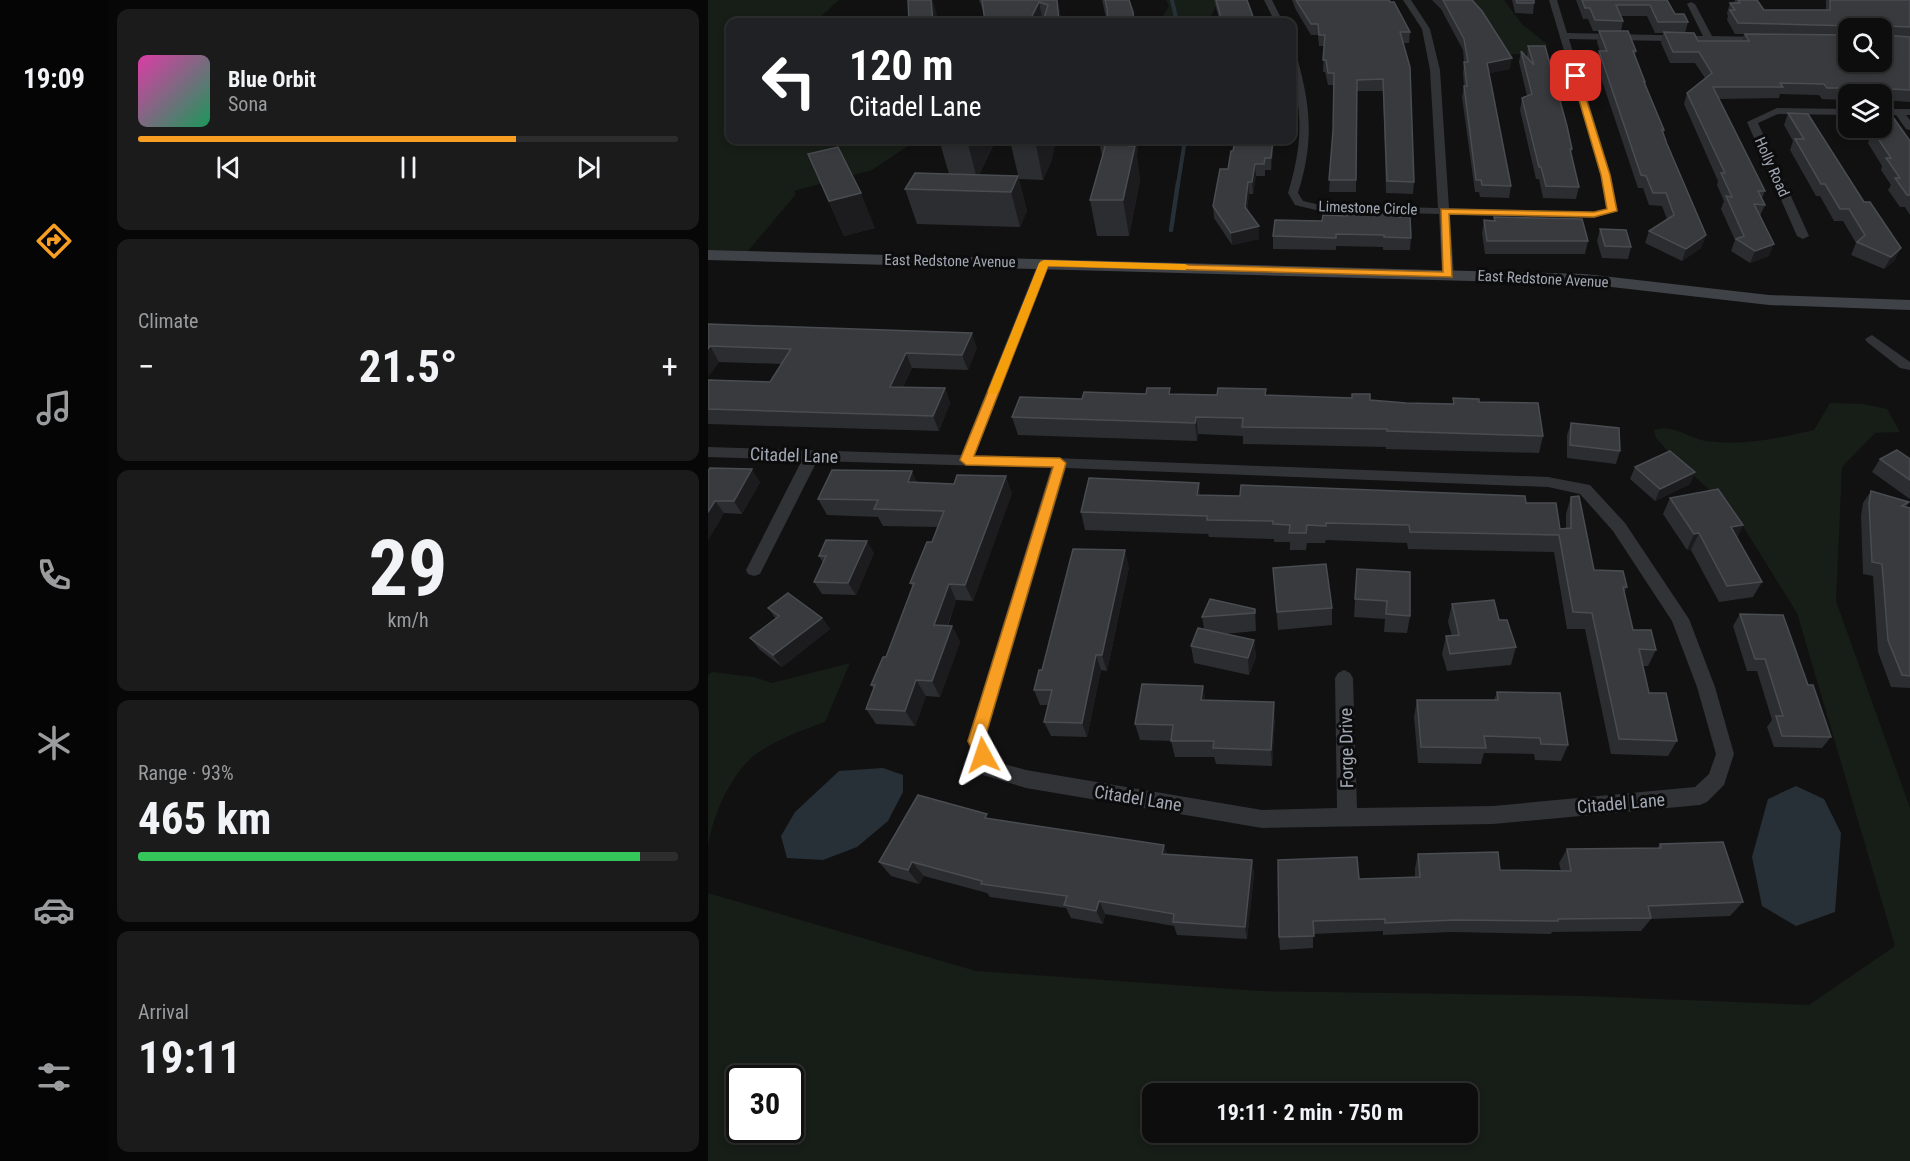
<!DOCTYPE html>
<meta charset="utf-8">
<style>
:root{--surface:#0d0d0e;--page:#1b1b1c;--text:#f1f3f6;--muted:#9a9c9e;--line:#2d2d2e;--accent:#f89e22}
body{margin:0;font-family:"Roboto Condensed",sans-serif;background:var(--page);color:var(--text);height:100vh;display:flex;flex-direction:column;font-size:22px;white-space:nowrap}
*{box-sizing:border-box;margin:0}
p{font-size:20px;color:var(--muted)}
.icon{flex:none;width:33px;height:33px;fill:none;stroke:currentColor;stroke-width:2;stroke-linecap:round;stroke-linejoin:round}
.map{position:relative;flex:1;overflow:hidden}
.details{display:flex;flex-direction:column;gap:9px;padding:9px;background:#070708;width:600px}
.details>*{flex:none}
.guide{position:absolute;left:18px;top:18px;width:570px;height:126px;border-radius:12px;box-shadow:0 3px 9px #0003,0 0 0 2px var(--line);background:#202124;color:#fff;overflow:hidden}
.buttons{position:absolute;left:1130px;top:18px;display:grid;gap:12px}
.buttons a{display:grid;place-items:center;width:54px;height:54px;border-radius:12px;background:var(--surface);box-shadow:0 3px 9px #0003,0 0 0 2px var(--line);font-size:30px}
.speed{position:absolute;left:18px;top:1065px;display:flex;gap:12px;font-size:30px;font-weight:700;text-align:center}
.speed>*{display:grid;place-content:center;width:78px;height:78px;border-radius:50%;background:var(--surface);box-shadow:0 3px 9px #0003,0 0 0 2px var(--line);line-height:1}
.speed .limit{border:3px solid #111;border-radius:9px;background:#fff;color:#111}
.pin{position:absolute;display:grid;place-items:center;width:51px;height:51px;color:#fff;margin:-26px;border-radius:12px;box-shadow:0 3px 9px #0006}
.me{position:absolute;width:66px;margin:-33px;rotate:355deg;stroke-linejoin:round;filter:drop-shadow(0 0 4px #0008)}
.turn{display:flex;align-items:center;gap:21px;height:126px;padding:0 24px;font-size:27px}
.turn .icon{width:78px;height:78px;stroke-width:2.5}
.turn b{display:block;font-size:42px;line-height:51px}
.big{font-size:45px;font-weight:700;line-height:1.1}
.details .tile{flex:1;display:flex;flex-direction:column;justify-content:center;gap:9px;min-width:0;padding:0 21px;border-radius:12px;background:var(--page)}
.details .dial{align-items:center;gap:0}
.dial b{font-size:78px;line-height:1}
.song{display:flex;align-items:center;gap:18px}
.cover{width:72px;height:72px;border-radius:9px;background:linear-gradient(135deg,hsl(320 70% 55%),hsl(150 70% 35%))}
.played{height:6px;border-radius:3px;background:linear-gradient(90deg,var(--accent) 70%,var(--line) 70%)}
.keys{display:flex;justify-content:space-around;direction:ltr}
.heat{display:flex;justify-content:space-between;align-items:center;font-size:33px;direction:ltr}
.charge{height:9px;border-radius:4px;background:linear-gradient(90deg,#34c759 93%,var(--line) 0)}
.trip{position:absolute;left:434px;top:1083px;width:336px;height:60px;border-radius:12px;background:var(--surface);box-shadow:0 3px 9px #0003,0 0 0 2px var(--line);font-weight:700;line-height:60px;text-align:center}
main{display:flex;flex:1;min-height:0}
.dock{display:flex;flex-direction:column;width:108px;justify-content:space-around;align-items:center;background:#050506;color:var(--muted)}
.dock .icon{width:42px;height:42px}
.dock .current{color:var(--accent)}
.dock b{font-size:27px;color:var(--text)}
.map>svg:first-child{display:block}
</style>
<main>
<nav class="dock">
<b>19:09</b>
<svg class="icon current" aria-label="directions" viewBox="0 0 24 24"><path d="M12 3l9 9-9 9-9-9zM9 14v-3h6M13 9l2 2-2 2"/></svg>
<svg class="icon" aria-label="music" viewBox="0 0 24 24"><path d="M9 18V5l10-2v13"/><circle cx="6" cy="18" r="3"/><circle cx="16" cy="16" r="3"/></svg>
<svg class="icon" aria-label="phone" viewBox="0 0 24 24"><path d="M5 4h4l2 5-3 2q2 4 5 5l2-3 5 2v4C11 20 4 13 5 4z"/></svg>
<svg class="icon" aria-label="climate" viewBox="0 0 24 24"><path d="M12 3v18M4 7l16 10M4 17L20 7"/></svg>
<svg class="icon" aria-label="car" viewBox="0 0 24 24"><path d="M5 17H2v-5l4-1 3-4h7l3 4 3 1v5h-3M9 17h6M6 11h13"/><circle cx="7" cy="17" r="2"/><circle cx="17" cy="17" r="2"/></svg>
<svg class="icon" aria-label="filters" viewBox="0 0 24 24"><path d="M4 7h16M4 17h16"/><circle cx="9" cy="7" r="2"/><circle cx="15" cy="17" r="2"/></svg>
</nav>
<section class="details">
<div class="tile">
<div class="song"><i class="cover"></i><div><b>Blue Orbit</b><p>Sona</p></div></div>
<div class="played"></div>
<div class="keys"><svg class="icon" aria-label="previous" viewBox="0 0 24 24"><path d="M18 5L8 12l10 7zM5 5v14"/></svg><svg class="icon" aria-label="pause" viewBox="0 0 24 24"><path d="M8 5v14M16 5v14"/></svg><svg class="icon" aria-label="next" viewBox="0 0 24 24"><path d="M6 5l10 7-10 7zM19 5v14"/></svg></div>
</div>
<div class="tile"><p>Climate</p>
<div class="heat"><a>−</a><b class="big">21.5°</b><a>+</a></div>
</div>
<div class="tile dial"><b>29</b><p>km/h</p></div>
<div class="tile"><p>Range · 93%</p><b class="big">465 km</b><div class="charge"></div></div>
<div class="tile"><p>Arrival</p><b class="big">19:11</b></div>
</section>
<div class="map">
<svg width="1202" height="1161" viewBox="0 0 1202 1161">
<rect width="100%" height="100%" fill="#111112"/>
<!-- green -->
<path fill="#171d17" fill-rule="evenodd" d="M0 0H131L107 22H22V140H209L164 170 86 191 88 194 40 251 0 250Z
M458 0H511L502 18 503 22H452L461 6Z
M745 0H796L814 24 840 45 821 54H796Z
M1122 403 1155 404 1179 409 1192 432 1167 433 1134 467 1128 601 1202 808V1161H0V893L268 971 553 991 877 996 1101 1005 1187 946 1089 613 1026 512 966 458 948 438 946 430C966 423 980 439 999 441 1037 446 1070 438 1106 430ZM32 1078H82V1130H32ZM444 1094H759V1132H444Z
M142 663 117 722C94 730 60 743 42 759 20 781 5 816 0 846V675L4 672 46 677 64 683Z"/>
<!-- water -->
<path fill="#273036" d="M175 768 195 775V792L180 821 149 847 115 860 79 858 73 836 87 812 131 771Z
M1088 786 1116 799 1133 833 1127 912 1088 926 1054 906 1044 857 1060 799Z"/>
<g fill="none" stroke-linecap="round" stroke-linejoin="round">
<!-- stream-far1 -->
<path stroke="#273036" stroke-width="4" d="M464 0 469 22
M470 184 477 140"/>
<!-- stream -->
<path stroke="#273036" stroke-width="4.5" d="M463 230 470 183"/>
<!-- street -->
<path fill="#313337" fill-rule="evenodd" d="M556 0H564L575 22H567Z
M695 0H703L722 29 732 70 741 208 886 212 898 209 893 175 841 0H849L859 33 995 36 979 4 983 2 987 4 1004 36 1055 37 1059 40 1055 43 861 39 903 175 910 211 886 218 742 215 746 275 740 279 734 275 731 214 612 211 587 205 580 193C589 163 594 136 590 105 588 88 582 71 584 54L589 57C603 108 606 142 590 193L595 201 612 205 730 208 722 70 714 29Z
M1069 108 1140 109V115L1070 114 1050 123 1101 236 1095 239 1089 236 1039 122Z
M1173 109H1202V115H1198L1202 120V130L1198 129 1188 115H1173Z
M336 259 342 263 267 455 840 477 882 485 917 523 981 619 1007 687 1026 754 1016 785 999 802 992 805 785 824 554 828 318 788 275 775 259 741 343 468 109 461 52 574 46 576 40 574 38 570 94 460 0 457V447L253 455 330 263ZM358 468 840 487 872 494 905 531 964 621 989 687 1008 754 1001 774 987 787 785 806 649 808 645 678 642 673 636 670 630 673 627 678 629 808 554 810 318 770 288 762 277 741Z
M1164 335 1202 362V370L1192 368 1159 342 1157 339Z"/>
<!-- secondary -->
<path fill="#3f4247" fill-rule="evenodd" d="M0 250 877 274 1061 295 1202 300V310L1061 305 877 284 0 260Z"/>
</g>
<!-- wall -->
<path fill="#2c2d30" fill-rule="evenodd" d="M271 0H349L354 22H277L276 12Z
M394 0H421L399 22Z
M506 0H539L547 22H512Z
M584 0H681L702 32 701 43H695L706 182 705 194 678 193 675 91H649L648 192H621L625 133V85H620L617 72H615L616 46H611L610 35H603L588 10Z
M724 0H764L802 69 781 73 803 186 801 198 772 197 771 192H767L754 97 756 86 755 73 756 62 755 50 733 9Z
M804 0H826V3L825 14 807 13Z
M868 0H959L967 14 980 22 977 33 990 41H1034L1036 34H1027L1019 20 1020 16 1019 13 1022 3H1026L1027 0H1049L1056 10H1118V0H1202V102L1173 100 1202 141V215L1197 207H1192L1180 190 1183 185 1173 170 1174 166 1160 143 1162 138 1155 128H1173V94H1140V105L1136 100 1114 99 1111 95 1072 94 1071 98 1010 99 1057 191 1054 198 1057 205 1052 216 1061 256 1042 263 1023 251 1027 240 1013 209 1016 201 1009 185 1010 181 976 104 979 93 997 78 987 63H962L953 43 955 33H947L939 16H913L915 21 913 31 928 51 927 56 937 82V84L956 130 955 133 959 144 998 235 993 248 974 261 937 243 941 231 959 219 954 206 941 205 935 188H930L888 63 891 51H892L889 42 891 31H885L880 19H875ZM1140 28H1173L1140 62Z
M820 46 864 149 863 153 871 187 868 199 835 198 831 179H828L812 110 814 98 819 96 811 62 813 51 819 57Z
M1080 113 1156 202 1193 248 1186 261 1176 269 1143 255 1148 243 1135 221H1126L1112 196H1108L1082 150 1085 141 1076 125Z
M234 140H288L271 175 310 176 319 211 312 227 209 224 197 189 241 174 232 143Z
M348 140 343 162 335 180 311 179 303 145Z
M391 140H431L429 156 432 181 421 236H389L382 200 394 156Z
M566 140 563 170H557V176H548L545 194H541L539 210 551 226V239L524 245 506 218 505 206 520 169 525 151Z
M100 154 167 228 136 236Z
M691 217 703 238 702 250H675V247L628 246V250L565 249V236L614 221Z
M786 217 880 241 877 254H777L774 233 776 220 786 221Z
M892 229 923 247 920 259 894 258 889 241Z
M0 324 269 348 260 370 204 368 195 387 237 388 242 403 231 431 0 424V380L62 382 74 364 11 362 0 377Z
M438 394 558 395 698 403 745 404V398L771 402 835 436 831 453 678 449V447L535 444V436L490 434 489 441 310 435 304 417 374 399Z
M863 423 912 451 908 464 859 458V435Z
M1172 459H1202V499L1164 472Z
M927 467 987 472 982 484 947 501 922 479Z
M0 471 52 482 34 514 16 513 0 540Z
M210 483 304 493 265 601 248 600 240 626H244L252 642 232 697 218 696 207 726 168 724 158 709 166 689 163 685 178 657 205 587 202 583 224 542 229 527 175 526 170 517 119 515 110 499Z
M1163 491 1201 502 1198 507 1202 508V688L1183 687 1170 652 1165 576 1155 574 1153 516 1155 503Z
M492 495 818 503 852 529 858 528V514L863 497 886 570 919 587 916 593 925 630 948 650 940 666H935L941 693 969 741 960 756 903 754 877 629H859L846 552 700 549 699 543 618 540 617 543H599L598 550H582V542H566V539L501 537 500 534 377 530 373 512Z
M962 498 1035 525 1029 537 1054 582 1045 597 1011 602 983 550H979L955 514Z
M166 553 148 595 114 594 106 582 115 563 111 556Z
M421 567 399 671 393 670 379 737 343 736 336 722 340 705H332L326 690 334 670Z
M565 568 624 608V625L570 630Z
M649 569 702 616 699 633 676 632 677 619 646 617Z
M744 604 791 620 808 647 803 665 739 671 734 654 738 636H744L740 622Z
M60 608 114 618 122 629 74 667 52 650 42 638 68 619Z
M547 609 548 631 516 634 546 640 548 657 541 675 486 663 483 646 496 629 494 617Z
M1032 614 1100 685 1123 737 1114 748 1066 747 1059 727 1064 720 1049 671H1039L1025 626Z
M495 686 497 700 567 719 564 766 508 764 506 757H467L463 741 432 740 427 724Z
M789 692 860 745 853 761 827 760 826 754 776 753 773 764 710 763 706 717 709 700H786Z
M282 819 459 854 544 860 546 874 539 939 469 935 466 926 397 914 395 924 363 918 358 908 282 897 279 893 216 876 211 884 183 876 171 862Z
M952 844 1035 902 1022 916 943 919 933 931 844 932 843 934 743 932 675 935V931L605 934V948L572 950 571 937 651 879 707 877V868L710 854 792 870 853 871 851 863 859 849 949 848Z"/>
<!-- shaded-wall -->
<path fill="#1c1c1e" d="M223 0H225L231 22H225Z
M349 0 354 22H351Z
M331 2 335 22H321Z
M804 58 802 69 778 74 779 63Z
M262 140H288L269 179 260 144Z
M330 140H348L343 162 335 180 328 145Z
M421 140H431L429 156 432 181 421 236 415 200Z
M565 140H566L563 170V158Z
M547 164 548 176 545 194 544 182Z
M310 176 319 211 312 227 303 192Z
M540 182 541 194 537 219V207Z
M153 193 167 228 136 236 121 201Z
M551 226V239L524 245 523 233Z
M998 235 993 248 974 261 978 249Z
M1066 244 1061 256 1042 263 1047 251Z
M1193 248 1186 261 1176 269 1183 257Z
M264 333 269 348 260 370 254 355Z
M2 346 11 362 0 377V349Z
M198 353 204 368 188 402 182 387Z
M237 388 242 403 231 431 225 416Z
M488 417 490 434 489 441 487 423Z
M44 469 52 482 34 514 26 501Z
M204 471 212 488 200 482Z
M987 472 982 484 947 501 952 489Z
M298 476 304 493 265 601 257 585Z
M491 483 493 501 489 495Z
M7 501 16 513 0 540V512Z
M1035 525 1027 541 1023 527Z
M991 533 983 550H979L986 534Z
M159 541 166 553 148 595 140 583Z
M417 550 421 567 399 671 394 655Z
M241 584 248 600 234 641 226 625Z
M114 618 122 629 74 667 65 655Z
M244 626 252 642 232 697 224 681Z
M546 640 548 657 541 675 540 658Z
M388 655 393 670 379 737 374 723Z
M208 680 218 696 207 726 197 711Z
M495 686 498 703 493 700Z
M566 702 567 719 564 766 563 750Z
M456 845 461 859 454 854Z
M544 860 546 874 539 939 537 927Z
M204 862 216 876 211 884 200 870Z
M391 901 397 914 395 924 388 911Z"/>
<!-- building -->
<path fill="#383a3e" stroke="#494c51" stroke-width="1.5" d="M200 0H223L225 22H201Z
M274 0H349L351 22H335L340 5 331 2 321 22H277Z
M397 0H421L425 12 426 22H400L399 8Z
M508 0H539L547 22H514Z
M588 0H681L682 2H686L702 32H692L702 67 706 182 679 181 675 79 649 80 648 180H621L625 131 626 73H620L618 60H615L617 35H611L610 24H603Z
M735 0H764L774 11 804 58 779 63 803 186 774 185 773 180H768L756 86H759L756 62H760L756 39Z
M808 0H826V3H809Z
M874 0H959L967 14H976L980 22H950L942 5H908L915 21 887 20 882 8H877Z
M1030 0H1049L1056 10H1122V0H1202V27L1178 26 1176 28V35L1202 37V90L1165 88 1169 94H1146L1141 88H1119L1116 84 1072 83 1075 87H1005L1057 191H1050L1057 205 1046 204 1066 244 1047 251 1028 239 1036 236 1018 196 1024 197 1013 173H1017L979 93 1004 73 991 52H965L956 32 986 33 990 41H1041L1037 34 1140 35V62H1173V28H1147L1145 26 1030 23 1022 10H1027L1022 3H1032Z
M891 31H920L928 51H925L937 82H936L956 130H954L959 144 998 235 978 249 941 231 966 215 958 193H945L938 176 933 175 891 51H899Z
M820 46H837L859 126 864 149H862L871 187 838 186 833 167H831L814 98 824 94 813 51 826 65Z
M1173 100 1202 141V195H1199L1187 178H1192L1178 158H1183L1165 131H1172L1169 128H1173Z
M1080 113 1100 114 1156 202H1162L1193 248 1183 257 1149 242 1157 235 1141 209H1132L1117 184H1113L1087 139H1096Z
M234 140H262L260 144 232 143Z
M304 140H330L328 145H303Z
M399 140H421V146H427L415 200H382Z
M527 140H565L563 158H557L556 164H547L544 182H540L537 207 551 226 523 233 505 206 512 169H520L523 151H525Z
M130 147 153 193 121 201 100 154Z
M207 173 310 176 303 192 197 189Z
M639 213 691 214V217H702L703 238 676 237V235L628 234V238L565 236 567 220 614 221 615 215 639 216Z
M786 217 874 219 880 241H779L776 220 787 221Z
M892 229 918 230 923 247 897 246Z
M0 324 264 333 254 355 198 353 182 387 237 388 225 416 0 409V380L62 382 83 349 2 346 0 349Z
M439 388H462L461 394 509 395 510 388 558 389 557 395 644 398V394H662V400L698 403 746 404 745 398 771 399V402L830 403 835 436 679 431V429L534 427 535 418 488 417 487 423 304 417 312 397 374 399 376 392 438 394Z
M863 423 911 428 912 451 862 445Z
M1189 450 1202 459V480L1172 459Z
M962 451 987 472 952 489 927 467Z
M2 468 44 469 26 501H7L0 512V471Z
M124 470 204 471 200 482 246 484 249 475 298 476 257 585 241 584 226 625 244 626 224 681 208 680 197 711 158 709 167 685H163L175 657H178L206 583H202L219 542H224L236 511 166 509 170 500 110 499Z
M381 478 491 483 489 495 532 496 533 485 817 496 818 503H848L852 529 863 528V497L871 496 886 570 915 571 919 587H915L925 630H943L948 650 931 649 941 693H958L969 741 911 739 884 613 865 612 851 535 702 532 701 525 618 523V526L599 525 598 533H581L582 525 565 524V521L499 520V516L373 512Z
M1010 489 1035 525 1023 527 1054 582 1019 586 991 533 986 534 962 498Z
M1163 491 1201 502 1194 506 1202 508V676L1194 675 1180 640 1174 564 1164 562 1161 503Z
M118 540 159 541 140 583 106 582 118 556H111Z
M365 549 417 550 394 655H388L374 723 336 722 344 690H326L331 670H334Z
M618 564 624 608 569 612 565 568Z
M649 569 702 572V616L678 614 679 601 647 599Z
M80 593 114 618 65 655 42 638 71 616 60 608Z
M502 599 547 609V613L494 617Z
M786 600 791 620H799L808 647 742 654 738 636 751 635 744 604Z
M1032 614 1075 615 1100 685H1105L1123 737 1074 736 1068 716H1075L1057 659H1047Z
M490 628 546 640 540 658 483 646Z
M434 684 495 686 493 700 566 702 563 750 505 748 506 741H463L465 725 427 724Z
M789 692 852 693 860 745 833 744 832 738 776 736 778 748 713 747 709 700H790Z
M210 795 279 814 277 818 456 845 454 854 544 860 537 927 465 922 466 914 391 901 388 911 356 905 359 896 273 884 274 881 204 862 200 870 171 862Z
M1015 842 1035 902 940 906 943 918 850 919V921L747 920 677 923V919L605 921 606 936 571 937 570 860 649 857 651 879 712 877 710 854 790 852 792 870 863 871 859 849 953 848 952 844Z"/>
<!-- route -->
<path fill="#f89e22" stroke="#a16716" stroke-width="1.5" d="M868 73 871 76 902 175 909 211 886 217 741 214 744 277 340 266 266 456 352 458 358 463 276 741 283 755 280 760 275 762 269 760 260 741 345 467 258 465 252 460 333 261 735 272 733 209 886 212 899 209 893 175 864 76Z"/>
<!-- slow -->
<path fill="#f59e0b" d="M336 260 477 264 482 267 477 270 340 266 291 391 285 394 281 393 280 391 331 263Z"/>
<g text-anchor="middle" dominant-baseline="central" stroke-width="6" stroke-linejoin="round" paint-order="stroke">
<!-- far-street labels -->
<g font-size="15" fill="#a1a8b4" stroke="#0c0c0d">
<text transform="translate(1064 167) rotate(66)">Holly Road</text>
<text transform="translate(660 208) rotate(2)">Limestone Circle</text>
<text transform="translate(242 261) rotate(1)">East Redstone Avenue</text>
<text transform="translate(835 279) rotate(3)">East Redstone Avenue</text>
</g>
<!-- street labels -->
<g font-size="18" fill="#a1a8b4" stroke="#0c0c0d">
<text transform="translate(86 455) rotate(2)">Citadel Lane</text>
<text transform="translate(638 748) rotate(-91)">Forge Drive</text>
<text transform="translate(430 798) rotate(9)">Citadel Lane</text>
<text transform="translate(913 803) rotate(-5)">Citadel Lane</text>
</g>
</g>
</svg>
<div class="buttons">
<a><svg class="icon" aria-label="search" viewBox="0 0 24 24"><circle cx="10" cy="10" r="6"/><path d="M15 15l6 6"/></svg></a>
<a><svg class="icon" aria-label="layers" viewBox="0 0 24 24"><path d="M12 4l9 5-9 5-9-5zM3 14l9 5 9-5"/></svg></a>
</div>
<div class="speed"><div class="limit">30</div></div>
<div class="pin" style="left:868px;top:76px;background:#d93025"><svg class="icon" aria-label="arrive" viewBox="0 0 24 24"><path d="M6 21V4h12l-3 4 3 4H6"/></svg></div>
<svg class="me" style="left:275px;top:755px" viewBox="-20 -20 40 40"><path d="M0-17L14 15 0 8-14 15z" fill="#f89e22" stroke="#fff" stroke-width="4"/></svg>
<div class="trip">19:11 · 2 min · 750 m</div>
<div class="guide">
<div class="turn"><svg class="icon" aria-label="left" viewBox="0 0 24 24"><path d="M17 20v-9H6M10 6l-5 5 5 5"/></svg><div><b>120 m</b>Citadel Lane</div></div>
</div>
</div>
</main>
